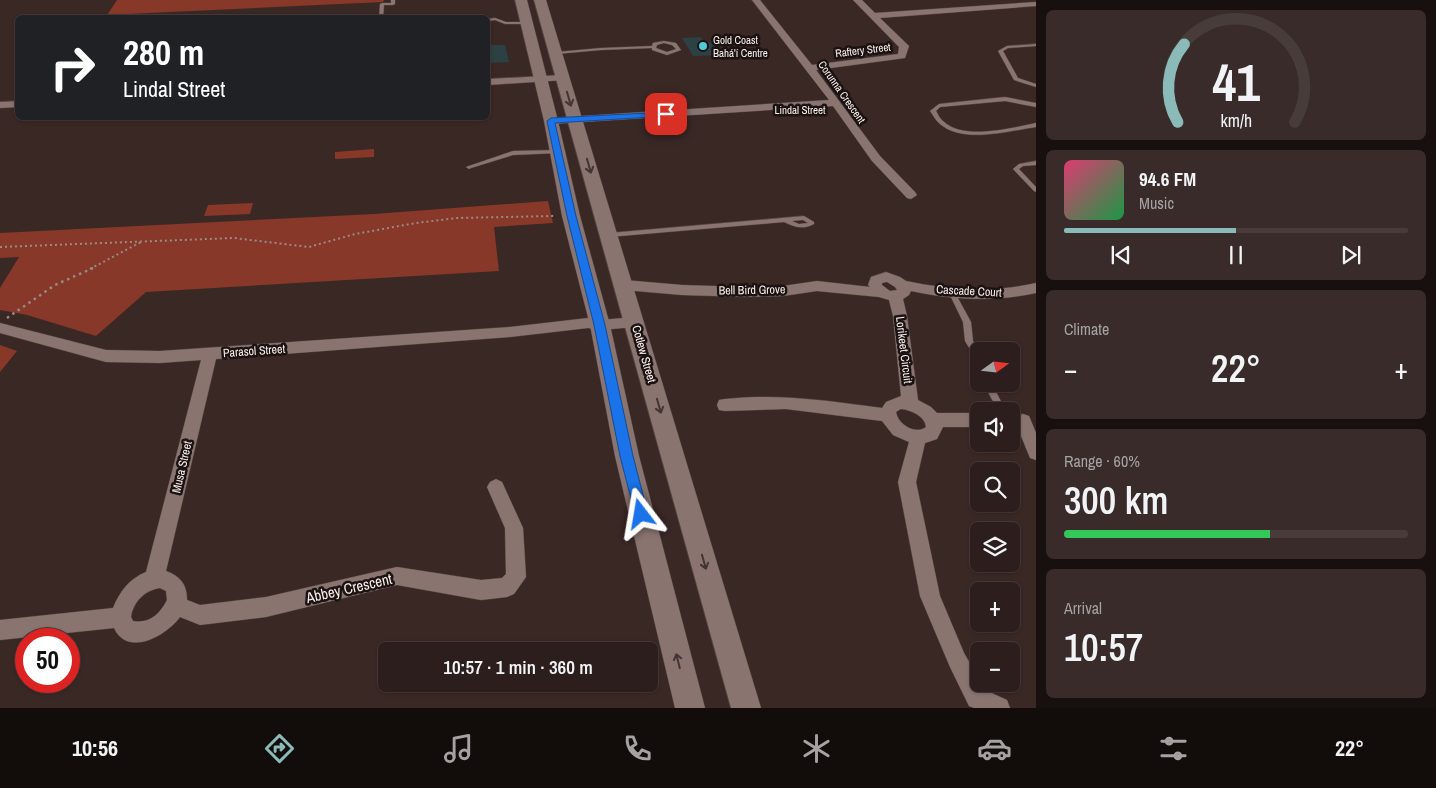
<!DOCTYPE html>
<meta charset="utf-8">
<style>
:root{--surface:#2c1e1c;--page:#382b29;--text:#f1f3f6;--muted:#a6a2a3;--line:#483c3b;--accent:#8bbbb9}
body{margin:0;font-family:"Archivo Narrow",sans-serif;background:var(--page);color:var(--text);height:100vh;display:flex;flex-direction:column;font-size:19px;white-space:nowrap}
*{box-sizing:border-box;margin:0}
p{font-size:16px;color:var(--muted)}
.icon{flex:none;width:28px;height:28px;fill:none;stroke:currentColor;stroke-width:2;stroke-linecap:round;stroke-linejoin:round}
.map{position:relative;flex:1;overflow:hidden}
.details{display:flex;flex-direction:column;gap:10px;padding:10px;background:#18100f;width:400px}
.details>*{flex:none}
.banner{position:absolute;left:15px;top:15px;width:475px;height:105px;border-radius:8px;box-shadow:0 1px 4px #0004,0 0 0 1px var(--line);background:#202124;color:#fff;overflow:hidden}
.needle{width:32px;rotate:75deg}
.buttons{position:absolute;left:970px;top:342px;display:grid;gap:10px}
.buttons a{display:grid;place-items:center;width:50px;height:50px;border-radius:8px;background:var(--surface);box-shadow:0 1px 4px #0004,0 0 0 1px var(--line);font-size:25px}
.speed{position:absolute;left:15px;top:628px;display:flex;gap:10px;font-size:25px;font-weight:700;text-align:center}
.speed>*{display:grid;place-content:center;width:65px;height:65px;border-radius:50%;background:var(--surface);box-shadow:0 1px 4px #0004,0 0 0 1px var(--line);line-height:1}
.speed .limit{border:8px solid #d22;background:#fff;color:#111}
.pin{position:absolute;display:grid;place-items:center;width:42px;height:42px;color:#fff;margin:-21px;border-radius:10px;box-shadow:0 2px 8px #0006}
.me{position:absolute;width:55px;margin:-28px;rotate:346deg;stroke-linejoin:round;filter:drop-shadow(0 0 4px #0008)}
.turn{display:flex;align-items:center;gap:18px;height:105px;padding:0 25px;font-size:22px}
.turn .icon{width:65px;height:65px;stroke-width:2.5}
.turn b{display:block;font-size:35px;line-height:42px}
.big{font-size:38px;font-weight:600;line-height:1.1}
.details .widget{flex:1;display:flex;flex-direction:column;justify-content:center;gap:8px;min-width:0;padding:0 18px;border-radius:8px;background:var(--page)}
.details .dial{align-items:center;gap:0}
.dial svg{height:130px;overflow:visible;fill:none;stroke:var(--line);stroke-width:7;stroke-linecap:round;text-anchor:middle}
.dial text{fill:var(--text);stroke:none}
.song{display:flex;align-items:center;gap:15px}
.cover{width:60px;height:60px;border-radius:8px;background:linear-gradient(135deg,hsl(340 70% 55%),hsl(140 70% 35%))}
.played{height:5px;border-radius:2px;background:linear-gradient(90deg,var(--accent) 50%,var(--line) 50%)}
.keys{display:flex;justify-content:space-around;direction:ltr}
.heat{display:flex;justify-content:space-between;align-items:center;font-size:28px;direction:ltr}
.charge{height:8px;border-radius:4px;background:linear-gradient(90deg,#34c759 60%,var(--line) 0)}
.trip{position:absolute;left:378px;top:642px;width:280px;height:50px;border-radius:8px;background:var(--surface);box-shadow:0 1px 4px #0004,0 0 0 1px var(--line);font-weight:600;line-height:50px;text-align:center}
.tab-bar{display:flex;height:80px;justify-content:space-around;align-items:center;background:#120c0b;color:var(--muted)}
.tab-bar .icon{width:35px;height:35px}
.tab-bar .active{color:var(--accent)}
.tab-bar b{font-size:22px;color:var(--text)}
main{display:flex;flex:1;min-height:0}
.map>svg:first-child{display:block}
</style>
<main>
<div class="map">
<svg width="1036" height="708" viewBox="0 0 1036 708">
<rect width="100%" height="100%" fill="#3a2825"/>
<!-- green -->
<path fill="#873829" d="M117 0H384L383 2 107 15Z
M374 149V157L335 159V152Z
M548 201 553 223 494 227 499 271 146 292 96 336 27 315 0 310V288L19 257 0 258V233L374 214Z
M253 203 250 214 204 216 208 205Z
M0 345 17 351 0 372Z"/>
<!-- building -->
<path fill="#2c4144" d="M701 37 704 43 714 42 722 55 693 56 682 38Z
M488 45H505L509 62 488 63Z"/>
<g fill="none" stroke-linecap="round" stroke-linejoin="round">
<defs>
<path id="service" d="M391 0H395V4L393 5H384L383 18H379L380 4 382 3H391Z
M495 18 506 22H526L528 23 526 24H505L495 20 488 21V19Z
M664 41 676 43 681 50 667 55 652 50V48L601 50 556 54 554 53 556 52 601 48 652 46 653 43ZM664 43 672 45 676 49 667 52 656 48 657 45Z
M1036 44V46L1008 48 1003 51 1018 78 1036 84V87L1014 80 998 51 1007 46Z
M1005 97 1036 103V107L1005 101 940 107 936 111C938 114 940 119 943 121 963 141 1011 128 1036 123V127C1009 131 963 144 940 124 936 121 933 115 930 111L939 104Z
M557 150 559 151V153L513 155 471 168 469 169 466 167 513 151Z
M1036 161V165L1023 166 1019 169 1036 187V192L1034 191 1013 169 1019 164Z
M804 216 814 222V224C803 230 794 227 784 222L609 237 606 235 609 233ZM803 220 808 223 799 224 792 221Z
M949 289H953L971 322 973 341 979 351V360L976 359 965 341 963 322 948 291Z
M984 384H992L1006 411H998Z"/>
<path id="minor" d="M752 0H760L812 65 898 54 899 47 853 0H862L875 13 1036 2V6L880 18 909 46 905 58 816 70 880 156 915 192 917 195 911 199 907 198 872 161 833 106 551 124 546 121 551 118 829 100Z
M563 75 566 76V80L488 85V79Z
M18 101V107L0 108V102Z
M886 272 900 277 906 281C949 290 992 293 1036 283V293C994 302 953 300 911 291L909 295 903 299 907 316 918 400 931 407 937 413H979V427H943L937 439 925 443 916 482 940 596 964 653 979 679V684H981L985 690 1007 700 1010 708H974L969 706 950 667 920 596 898 482 909 442 893 435 882 421 786 409 725 411 719 410 717 405 719 400 725 399C778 393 830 401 882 408L886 402 901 396 893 316 889 300 879 297 817 291 783 296 746 297 682 295 624 290 619 288 617 285 619 282 624 280 682 285 746 287 783 286 817 281 870 287 868 285 871 277ZM887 282 895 287 897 290 890 291 882 285V283ZM901 409C911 410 925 416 926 427 916 435 898 425 896 412Z
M635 317 640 318 642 322 640 326 635 327 600 330 588 328 510 337 216 359 166 571C180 576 187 584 187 600L200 605 266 597 397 567 481 580 502 578 506 574 505 528 487 487 490 482 496 479 502 482 523 528 526 577 514 594 507 597 481 600 397 585 266 617 200 625 180 617C167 635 128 658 114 628L0 640V620L113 608C120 591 129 579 146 572L201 360 160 363 106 362 0 333V323L106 350 160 351 510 327 588 318 600 320ZM160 588 166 591 167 600C160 614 149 624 133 621L131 617C133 602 145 590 160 588Z
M1023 414 1029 416 1036 433V460L1030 458 1015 421 1017 416Z"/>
<path id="secondary" d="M515 0H527L558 121 580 216 610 325 639 456 705 708H675L615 456 590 325 562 216 544 121Z
M534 0H546L761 708H731Z"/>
</defs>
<!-- service casing -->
<use href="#service" stroke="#544643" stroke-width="1"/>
<!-- minor casing -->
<use href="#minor" stroke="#544643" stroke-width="1"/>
<!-- secondary casing -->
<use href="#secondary" stroke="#544643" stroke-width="1"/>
<!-- path-far1 -->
<path stroke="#998a87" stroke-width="2" stroke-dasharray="2 3" stroke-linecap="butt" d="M0 247 234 238 309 247 355 234 416 223 457 218 554 216
M90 269 141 242"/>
<!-- path -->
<path stroke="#998a87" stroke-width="2.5" stroke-dasharray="2.5 4" stroke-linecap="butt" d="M7 318 55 285 93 268"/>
<!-- service -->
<use href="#service" fill="#897470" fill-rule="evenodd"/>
<!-- minor -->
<use href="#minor" fill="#897470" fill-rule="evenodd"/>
<!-- secondary -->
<use href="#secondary" fill="#897470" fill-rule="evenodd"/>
</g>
<!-- one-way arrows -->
<defs><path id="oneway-shaft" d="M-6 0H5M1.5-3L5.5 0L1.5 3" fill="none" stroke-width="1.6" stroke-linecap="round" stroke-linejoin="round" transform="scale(1.25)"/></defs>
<g stroke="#423533">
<use href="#oneway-shaft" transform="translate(569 99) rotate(74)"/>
<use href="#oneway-shaft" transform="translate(589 166) rotate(74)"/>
<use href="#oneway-shaft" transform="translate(659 406) rotate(74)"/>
<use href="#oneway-shaft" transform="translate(704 562) rotate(74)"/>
<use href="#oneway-shaft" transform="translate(678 661) rotate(-104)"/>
</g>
<!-- route -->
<path fill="#1a73e8" stroke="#114b97" d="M666 112 669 113V116L555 123 576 216 605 325 633 456 648 514 646 518 641 520 637 518 635 514 620 456 594 325 567 216 547 121 551 118Z"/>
<!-- markers -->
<circle fill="#52cbd8" stroke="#1b1312" stroke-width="2" cx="703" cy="46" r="5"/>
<g text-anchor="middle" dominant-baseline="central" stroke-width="5" stroke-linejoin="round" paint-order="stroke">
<!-- far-poi labels -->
<g font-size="11" fill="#f9edea" stroke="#1b1312" text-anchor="start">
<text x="713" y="40">Gold Coast<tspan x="713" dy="13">Bahá'í Centre</tspan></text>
</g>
<!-- far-street labels -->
<g font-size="11" fill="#f9edea" stroke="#1b1312">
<text transform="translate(863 50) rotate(-7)">Raftery Street</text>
<text transform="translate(842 92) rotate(55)">Corunna Crescent</text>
<text x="800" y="110">Lindal Street</text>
</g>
<!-- street labels -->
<g font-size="12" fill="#f9edea" stroke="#1b1312">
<text transform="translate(752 290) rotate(-1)">Bell Bird Grove</text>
<text transform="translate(969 291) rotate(3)">Cascade Court</text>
<text transform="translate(904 350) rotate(83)">Lorikeet Circuit</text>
<text transform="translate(254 351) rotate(-4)">Parasol Street</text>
<text transform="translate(644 354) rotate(74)">Cotlew Street</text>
<text transform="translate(182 467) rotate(-77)">Musa Street</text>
</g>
<!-- near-street labels -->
<g font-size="15" fill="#f9edea" stroke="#1b1312">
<text transform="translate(349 588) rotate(-13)">Abbey Crescent</text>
</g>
</g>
</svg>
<div class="buttons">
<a><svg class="needle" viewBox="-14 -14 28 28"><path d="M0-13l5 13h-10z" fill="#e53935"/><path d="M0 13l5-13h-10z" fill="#a6a2a3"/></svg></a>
<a><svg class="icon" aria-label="sound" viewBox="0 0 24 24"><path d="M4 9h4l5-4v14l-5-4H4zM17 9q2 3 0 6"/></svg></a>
<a><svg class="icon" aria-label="search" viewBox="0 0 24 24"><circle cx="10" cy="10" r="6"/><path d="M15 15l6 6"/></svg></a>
<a><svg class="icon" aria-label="layers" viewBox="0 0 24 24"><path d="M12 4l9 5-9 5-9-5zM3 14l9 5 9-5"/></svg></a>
<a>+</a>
<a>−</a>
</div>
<div class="speed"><div class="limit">50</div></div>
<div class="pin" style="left:666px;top:114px;background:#d93025"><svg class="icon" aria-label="arrive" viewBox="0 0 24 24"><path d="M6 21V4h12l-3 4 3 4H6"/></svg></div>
<svg class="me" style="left:641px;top:514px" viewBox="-20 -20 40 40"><path d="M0-17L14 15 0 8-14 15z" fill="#1a73e8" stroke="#fff" stroke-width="4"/></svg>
<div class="trip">10:57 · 1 min · 360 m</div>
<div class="banner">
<div class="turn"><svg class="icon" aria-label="right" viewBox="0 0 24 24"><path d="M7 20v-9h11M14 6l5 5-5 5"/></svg><div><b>280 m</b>Lindal Street</div></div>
</div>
</div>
<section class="details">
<div class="widget dial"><svg viewBox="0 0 100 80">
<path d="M14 69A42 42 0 1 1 86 69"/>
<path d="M14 69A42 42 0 0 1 18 21" stroke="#8bbbb9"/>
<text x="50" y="56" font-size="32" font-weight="700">41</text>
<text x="50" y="72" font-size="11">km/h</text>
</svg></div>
<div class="widget">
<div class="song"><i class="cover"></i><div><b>94.6 FM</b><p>Music</p></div></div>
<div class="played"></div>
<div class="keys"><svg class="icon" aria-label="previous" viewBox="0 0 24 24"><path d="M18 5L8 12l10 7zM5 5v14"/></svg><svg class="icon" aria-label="pause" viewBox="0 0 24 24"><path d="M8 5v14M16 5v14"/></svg><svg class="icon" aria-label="next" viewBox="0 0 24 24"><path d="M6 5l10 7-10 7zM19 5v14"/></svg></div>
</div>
<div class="widget"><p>Climate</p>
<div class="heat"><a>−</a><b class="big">22°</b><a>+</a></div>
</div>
<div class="widget"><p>Range · 60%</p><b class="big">300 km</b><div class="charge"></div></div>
<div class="widget"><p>Arrival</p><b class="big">10:57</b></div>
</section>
</main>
<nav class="tab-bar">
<b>10:56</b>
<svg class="icon active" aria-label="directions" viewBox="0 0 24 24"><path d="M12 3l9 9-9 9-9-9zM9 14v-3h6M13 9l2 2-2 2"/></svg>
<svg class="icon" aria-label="music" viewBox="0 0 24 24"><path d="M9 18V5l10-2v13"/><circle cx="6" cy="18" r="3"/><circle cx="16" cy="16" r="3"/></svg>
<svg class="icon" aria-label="phone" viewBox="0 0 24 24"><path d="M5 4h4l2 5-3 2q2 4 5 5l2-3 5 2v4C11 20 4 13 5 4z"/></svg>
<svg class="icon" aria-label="climate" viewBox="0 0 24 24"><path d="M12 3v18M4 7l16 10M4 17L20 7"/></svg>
<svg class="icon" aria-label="car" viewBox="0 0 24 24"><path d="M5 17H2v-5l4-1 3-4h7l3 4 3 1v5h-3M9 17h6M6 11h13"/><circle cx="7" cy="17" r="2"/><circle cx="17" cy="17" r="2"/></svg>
<svg class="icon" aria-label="filters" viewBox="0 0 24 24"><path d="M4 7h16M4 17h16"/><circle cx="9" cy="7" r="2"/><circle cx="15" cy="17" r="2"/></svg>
<b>22°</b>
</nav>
